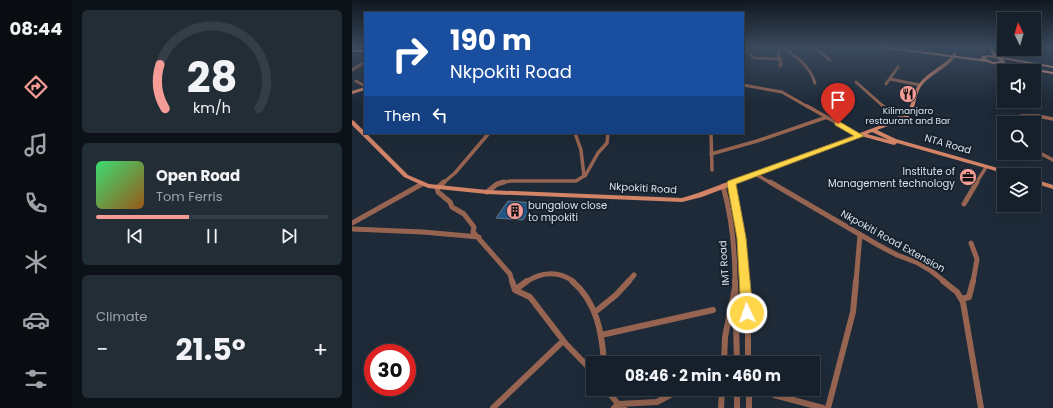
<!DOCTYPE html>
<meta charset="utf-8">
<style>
:root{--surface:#16202a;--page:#232d36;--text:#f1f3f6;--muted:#9ea3a8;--line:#353e47;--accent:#f59c96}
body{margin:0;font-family:Poppins,sans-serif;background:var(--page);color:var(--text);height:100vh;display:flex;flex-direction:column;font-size:15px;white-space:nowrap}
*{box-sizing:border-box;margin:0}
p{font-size:13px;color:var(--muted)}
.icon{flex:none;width:22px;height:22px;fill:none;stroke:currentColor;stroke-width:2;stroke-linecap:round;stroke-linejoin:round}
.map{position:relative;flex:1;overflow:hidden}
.panel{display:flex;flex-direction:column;gap:10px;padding:10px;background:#0c1217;width:280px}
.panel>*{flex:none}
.top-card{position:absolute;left:12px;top:12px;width:380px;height:122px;border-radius:0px;box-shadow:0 4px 16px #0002,0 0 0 1px var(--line);background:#1a4fa0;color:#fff;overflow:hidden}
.needle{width:26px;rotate:355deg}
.buttons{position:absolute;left:645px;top:12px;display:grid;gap:8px}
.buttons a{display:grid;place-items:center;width:44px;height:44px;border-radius:0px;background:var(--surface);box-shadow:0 4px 16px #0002,0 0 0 1px var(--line);font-size:20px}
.speed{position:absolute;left:12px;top:344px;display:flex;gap:8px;font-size:20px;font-weight:700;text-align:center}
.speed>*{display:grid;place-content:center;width:52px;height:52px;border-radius:50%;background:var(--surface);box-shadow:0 4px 16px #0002,0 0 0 1px var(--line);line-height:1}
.speed .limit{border:6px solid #d22;background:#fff;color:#111}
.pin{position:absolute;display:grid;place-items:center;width:34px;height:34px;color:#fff;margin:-41px -17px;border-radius:50% 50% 50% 0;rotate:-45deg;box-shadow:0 0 4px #0007}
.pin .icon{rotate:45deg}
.me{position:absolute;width:44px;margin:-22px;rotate:357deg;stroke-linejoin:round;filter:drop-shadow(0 0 3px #0008)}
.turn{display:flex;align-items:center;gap:14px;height:84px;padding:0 20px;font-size:18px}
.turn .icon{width:52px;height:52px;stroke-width:2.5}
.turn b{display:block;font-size:28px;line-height:34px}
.then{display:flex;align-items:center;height:38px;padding:0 20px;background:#0003;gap:8px;font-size:15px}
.big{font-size:30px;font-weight:700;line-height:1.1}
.panel .widget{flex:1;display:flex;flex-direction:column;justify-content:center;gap:6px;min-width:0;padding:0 14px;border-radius:6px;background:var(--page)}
.panel .dial{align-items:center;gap:0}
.dial svg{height:104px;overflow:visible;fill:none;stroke:var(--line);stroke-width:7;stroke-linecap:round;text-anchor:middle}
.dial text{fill:var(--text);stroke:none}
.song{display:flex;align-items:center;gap:12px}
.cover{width:48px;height:48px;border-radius:6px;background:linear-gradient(135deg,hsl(140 70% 55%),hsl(30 70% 35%))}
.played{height:4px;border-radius:2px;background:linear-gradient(90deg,var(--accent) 40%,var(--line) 40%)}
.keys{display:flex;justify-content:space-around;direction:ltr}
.heat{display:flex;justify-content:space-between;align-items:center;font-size:22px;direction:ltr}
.trip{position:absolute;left:234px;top:356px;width:234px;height:40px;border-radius:0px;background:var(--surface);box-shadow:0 4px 16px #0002,0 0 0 1px var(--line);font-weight:700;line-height:40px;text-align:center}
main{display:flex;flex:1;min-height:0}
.menu{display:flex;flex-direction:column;width:72px;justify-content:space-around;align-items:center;background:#090d11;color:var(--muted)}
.menu .icon{width:28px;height:28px}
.menu .current{color:var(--accent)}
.menu b{font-size:18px;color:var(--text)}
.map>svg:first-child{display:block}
</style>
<main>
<nav class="menu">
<b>08:44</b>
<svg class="icon current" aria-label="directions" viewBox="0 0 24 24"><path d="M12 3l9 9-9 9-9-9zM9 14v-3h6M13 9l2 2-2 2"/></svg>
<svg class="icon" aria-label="music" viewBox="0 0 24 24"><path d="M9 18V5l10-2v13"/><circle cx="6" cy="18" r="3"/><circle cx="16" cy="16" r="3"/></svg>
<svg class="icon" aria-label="phone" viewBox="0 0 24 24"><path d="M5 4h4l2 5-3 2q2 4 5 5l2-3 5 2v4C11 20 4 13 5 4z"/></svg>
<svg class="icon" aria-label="climate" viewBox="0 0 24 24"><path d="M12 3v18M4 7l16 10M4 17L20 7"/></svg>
<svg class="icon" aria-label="car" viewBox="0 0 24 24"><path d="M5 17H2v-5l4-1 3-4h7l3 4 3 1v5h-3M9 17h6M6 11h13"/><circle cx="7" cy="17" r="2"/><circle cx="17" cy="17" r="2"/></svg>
<svg class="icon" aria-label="filters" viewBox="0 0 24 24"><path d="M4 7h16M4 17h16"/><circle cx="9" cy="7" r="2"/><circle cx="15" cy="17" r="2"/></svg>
</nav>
<section class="panel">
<div class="widget dial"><svg viewBox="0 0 100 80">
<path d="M14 69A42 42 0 1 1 86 69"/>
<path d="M14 69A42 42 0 0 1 10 35" stroke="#f59c96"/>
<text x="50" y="56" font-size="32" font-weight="700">28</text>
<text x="50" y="72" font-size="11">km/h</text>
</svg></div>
<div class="widget">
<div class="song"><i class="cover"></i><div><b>Open Road</b><p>Tom Ferris</p></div></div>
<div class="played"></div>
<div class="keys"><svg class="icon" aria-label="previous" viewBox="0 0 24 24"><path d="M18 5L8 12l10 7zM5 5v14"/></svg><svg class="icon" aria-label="pause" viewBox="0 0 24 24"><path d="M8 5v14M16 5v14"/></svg><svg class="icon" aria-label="next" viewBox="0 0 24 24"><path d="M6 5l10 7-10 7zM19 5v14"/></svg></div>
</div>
<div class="widget"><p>Climate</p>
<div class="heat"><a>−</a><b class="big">21.5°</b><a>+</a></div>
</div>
</section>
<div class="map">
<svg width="701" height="408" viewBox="0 0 701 408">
<rect width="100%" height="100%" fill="#1e2a38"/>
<!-- building -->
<path fill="#225485" stroke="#667584" d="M156 201 182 203 171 220 144 218Z"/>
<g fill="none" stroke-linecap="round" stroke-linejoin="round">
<!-- street-far3 -->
<path stroke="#966451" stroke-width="3" d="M427 47 426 53 429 64 428 66
M430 47C444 56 458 66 463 83
M462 47 478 60
M4 51 9 47
M399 55 402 58 428 59
M0 70 13 62
M538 79 568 85
M4 81 13 86
M504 82 532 107
M534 84 546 67
M391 85 430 92 456 107"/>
<!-- street-far2 -->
<path stroke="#966451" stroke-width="3.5" d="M455 106 508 136
M531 106 536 110 553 118
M667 123 669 116H686L701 119
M359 133 360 170
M682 150 701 160
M359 154 405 141 475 117
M403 174 419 183
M233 176 246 153 255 143 256 133
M91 183 103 173 137 133
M148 183 158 181H224L232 176 229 150 223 133
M624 183 633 169"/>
<!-- street-far1 -->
<path stroke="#966451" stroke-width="5" d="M92 182 85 188 86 192 98 202 100 207 112 214 122 227 121 232 158 274 160 282
M418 182 526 245 545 255 566 263 578 270 593 282
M379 183 390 238 393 282
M371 186C380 218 383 249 383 282
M135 192 145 184 152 182
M612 204 625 182
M0 223 70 184
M0 229 71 232 127 237
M619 243 625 259 621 282
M174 282C189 272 207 270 222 282
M276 282 282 275
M504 282 508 235"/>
<!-- street -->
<path stroke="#966451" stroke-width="6" d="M160 281 163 290 178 297 214 344 241 372
M220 281C245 302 250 333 252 363
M383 281 385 363
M393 281 396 325V363
M591 281 605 292 611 302 629 408
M163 290 175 281
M610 299 617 297 621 281
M243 312 264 295 277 281
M249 335 361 310
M372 363 373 337 383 288
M254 389 266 404 272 408
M385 389V408
M397 389V408
M422 395 471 408
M141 408 211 341
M262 408 266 404 305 402 329 389
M369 408 370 389
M476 408 501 312 504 281"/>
<!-- secondary -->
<path fill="#d38466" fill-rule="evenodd" d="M602 53 605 54C597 68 580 73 570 85 562 96 565 110 555 119L525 130 544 139 667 174 668 175H658L545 143 544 144 542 145 509 136 350 197 330 202 135 194 76 188 52 177 0 125V120L2 121 56 175 77 184 135 190 330 198 346 193 551 117C561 108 559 94 567 84 576 71 593 66 602 53ZM520 132 537 140 515 134Z
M13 87V90L0 94V91Z
M682 179 701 185V189L682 183Z"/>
<!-- primary -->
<path fill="#f6a484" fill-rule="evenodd" d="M527 47H537L629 59 630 56 637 55 641 56 636 47H640L645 56 701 66V68L651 59 653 62V63L701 72V74L645 64H641L635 62 529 48ZM637 57 646 59 648 61 641 62 633 58Z
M0 50H13V52H0Z"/>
</g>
<!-- sky -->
<linearGradient id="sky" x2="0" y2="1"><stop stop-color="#10171f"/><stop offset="0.45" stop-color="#3b4a5e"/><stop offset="1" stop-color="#3b4a5e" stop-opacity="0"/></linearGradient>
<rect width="701" height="104" fill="url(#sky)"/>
<!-- route -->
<path fill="#ffd54a" stroke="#a68a30" d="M483 122H488L512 136 384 184 394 238 401 313 400 317 395 319 391 317 389 313 385 238 375 183 376 181 502 136 483 125Z"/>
<!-- icons -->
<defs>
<symbol id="restaurant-disc" viewBox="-11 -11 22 22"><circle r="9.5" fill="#f59c96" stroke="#15212e"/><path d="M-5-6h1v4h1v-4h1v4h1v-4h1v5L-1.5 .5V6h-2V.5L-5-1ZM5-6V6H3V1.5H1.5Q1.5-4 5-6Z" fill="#111"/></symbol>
<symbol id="office-disc" viewBox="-11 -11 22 22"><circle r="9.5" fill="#f59c96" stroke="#15212e"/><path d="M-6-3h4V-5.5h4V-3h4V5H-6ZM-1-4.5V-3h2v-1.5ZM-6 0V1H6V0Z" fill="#111"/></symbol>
<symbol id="building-disc" viewBox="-11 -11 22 22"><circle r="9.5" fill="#f59c96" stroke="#15212e"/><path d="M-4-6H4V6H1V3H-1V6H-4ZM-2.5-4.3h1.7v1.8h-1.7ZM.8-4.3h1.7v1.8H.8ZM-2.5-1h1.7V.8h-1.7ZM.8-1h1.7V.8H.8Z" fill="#111"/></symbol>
</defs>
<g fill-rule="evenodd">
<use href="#restaurant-disc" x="546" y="84" width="20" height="20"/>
<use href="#office-disc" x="606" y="167" width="20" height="20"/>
<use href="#building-disc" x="153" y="201" width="20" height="20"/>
</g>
<g text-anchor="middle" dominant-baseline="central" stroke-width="4" stroke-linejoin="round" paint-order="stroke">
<!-- far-poi labels -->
<g font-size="9" fill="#d9e1ea" stroke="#15212e">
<text x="556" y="111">Kilimanjaro<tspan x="556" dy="10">restaurant and Bar</tspan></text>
</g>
<!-- street labels -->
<g font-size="10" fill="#d9e1ea" stroke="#15212e">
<text transform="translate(596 144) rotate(16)">NTA Road</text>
<text transform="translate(291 188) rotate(3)">Nkpokiti Road</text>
<text transform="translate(541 241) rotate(29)">Nkpokiti Road Extension</text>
<text transform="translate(372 263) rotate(-94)">IMT Road</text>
</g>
<!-- poi labels -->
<g font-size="10" fill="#d9e1ea" stroke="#15212e" text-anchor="end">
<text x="603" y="171">Institute of<tspan x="603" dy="12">Management technology</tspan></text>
<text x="176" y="205" text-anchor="start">bungalow close<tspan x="176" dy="12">to mpokiti</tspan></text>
</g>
</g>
</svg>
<div class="buttons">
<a><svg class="needle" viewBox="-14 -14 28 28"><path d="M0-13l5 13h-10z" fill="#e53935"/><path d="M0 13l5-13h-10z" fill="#9ea3a8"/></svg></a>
<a><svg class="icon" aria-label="sound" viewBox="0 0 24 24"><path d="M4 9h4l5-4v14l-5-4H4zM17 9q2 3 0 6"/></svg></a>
<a><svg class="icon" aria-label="search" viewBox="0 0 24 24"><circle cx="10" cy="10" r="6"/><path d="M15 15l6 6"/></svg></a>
<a><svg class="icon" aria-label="layers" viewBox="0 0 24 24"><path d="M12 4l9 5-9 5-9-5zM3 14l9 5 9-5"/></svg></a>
</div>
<div class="speed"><div class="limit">30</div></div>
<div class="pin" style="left:486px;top:124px;background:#d93025"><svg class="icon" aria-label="arrive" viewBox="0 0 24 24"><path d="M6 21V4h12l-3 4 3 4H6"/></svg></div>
<svg class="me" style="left:395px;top:313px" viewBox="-20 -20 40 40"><circle r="17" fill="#ffd54a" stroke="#fff" stroke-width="3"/><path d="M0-11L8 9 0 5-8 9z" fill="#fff"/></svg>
<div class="trip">08:46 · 2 min · 460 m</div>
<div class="top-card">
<div class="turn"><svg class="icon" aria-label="right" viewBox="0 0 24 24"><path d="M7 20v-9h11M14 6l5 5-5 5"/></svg><div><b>190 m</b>Nkpokiti Road</div></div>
<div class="then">Then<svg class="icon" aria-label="left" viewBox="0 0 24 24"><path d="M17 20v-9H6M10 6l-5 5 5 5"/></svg></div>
</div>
</div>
</main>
